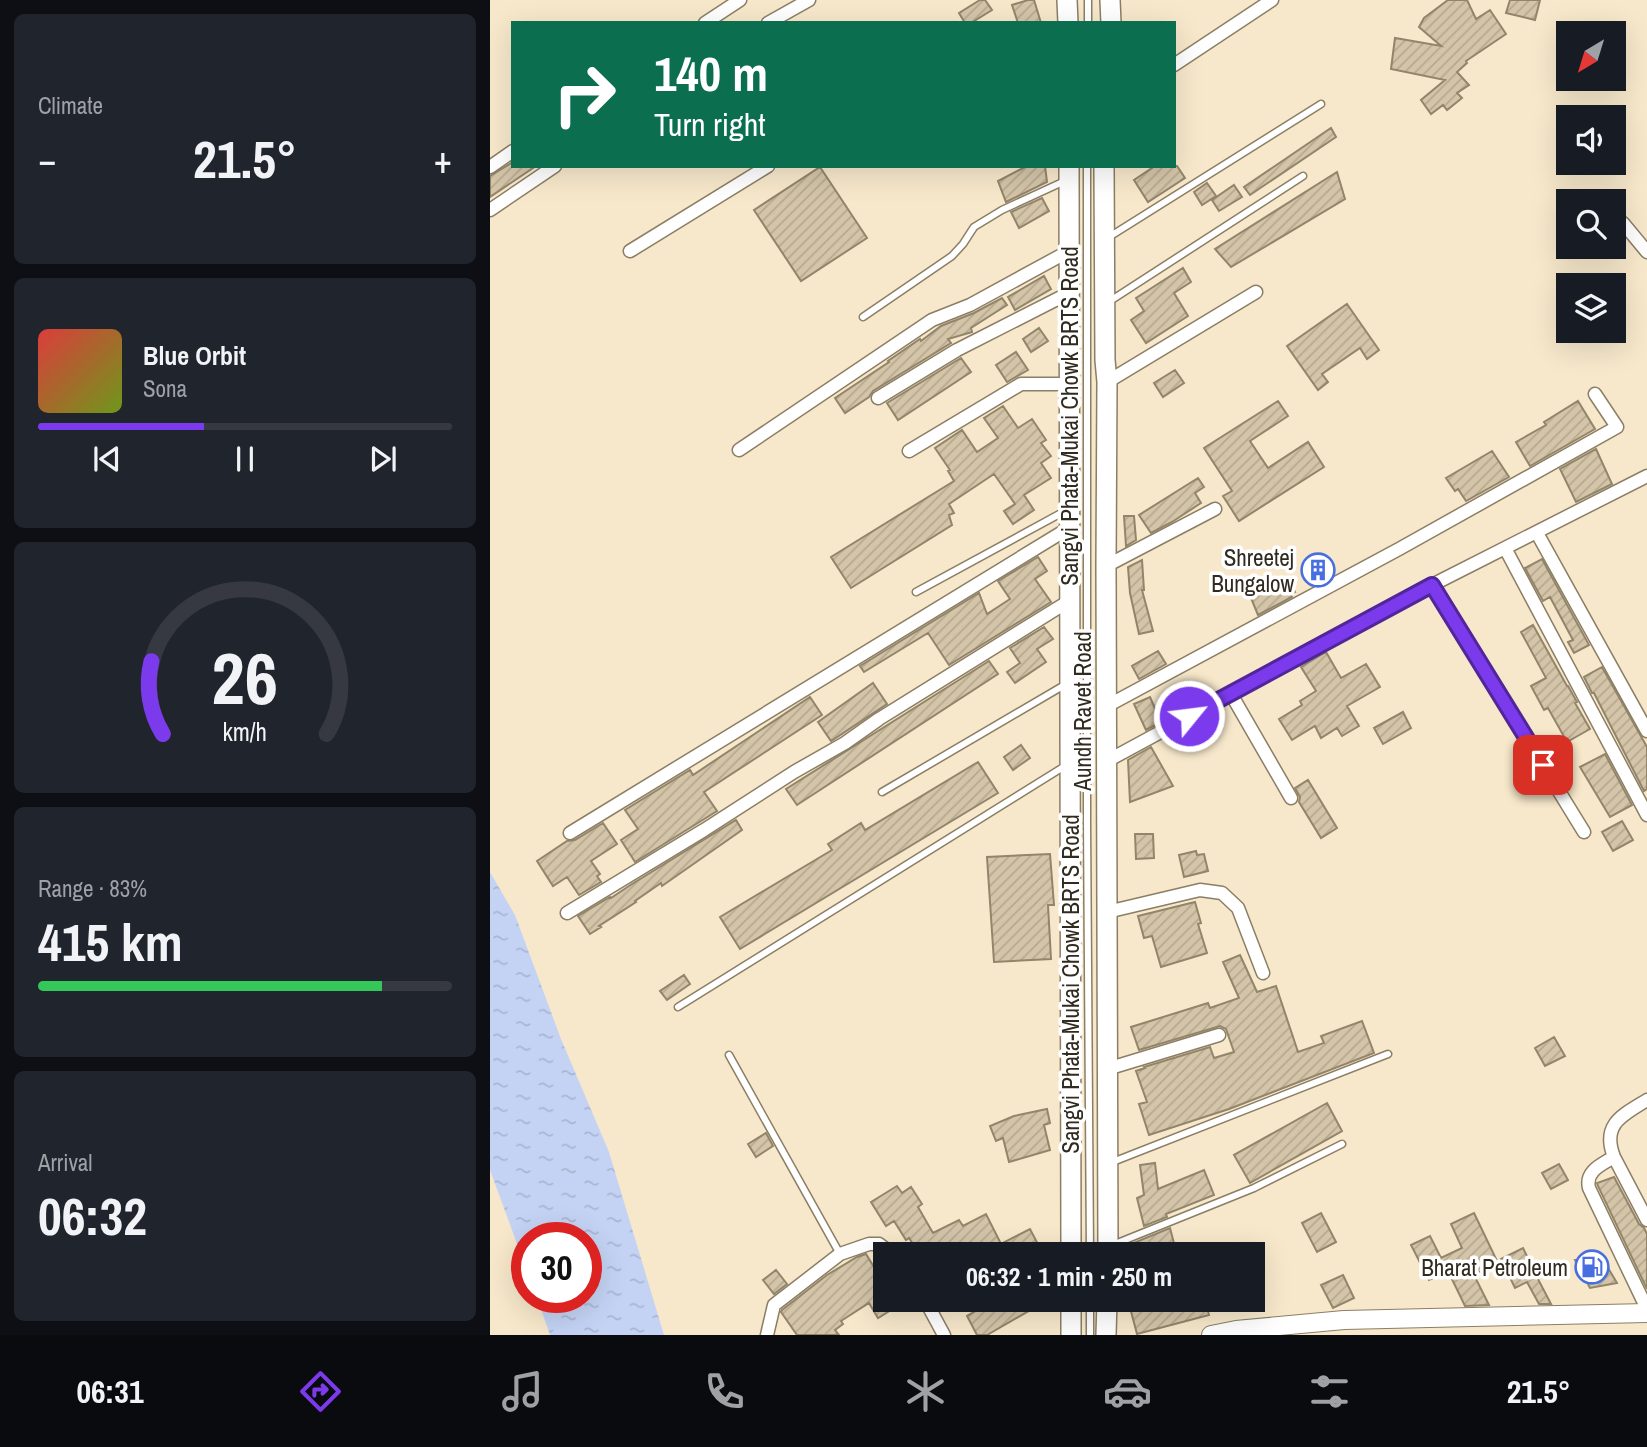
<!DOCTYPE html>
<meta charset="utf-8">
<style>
:root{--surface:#171b24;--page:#20242c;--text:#f1f3f6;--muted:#9ea1a6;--line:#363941;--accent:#7c3aed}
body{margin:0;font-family:"Archivo Narrow",sans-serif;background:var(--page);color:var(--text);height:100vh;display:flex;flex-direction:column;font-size:26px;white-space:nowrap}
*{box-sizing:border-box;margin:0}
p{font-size:23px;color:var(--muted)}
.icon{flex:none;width:38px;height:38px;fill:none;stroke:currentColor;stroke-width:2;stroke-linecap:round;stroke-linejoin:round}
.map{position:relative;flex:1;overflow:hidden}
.drawer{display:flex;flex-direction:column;gap:14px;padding:14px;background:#0d0f14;width:490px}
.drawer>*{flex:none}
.banner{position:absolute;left:21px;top:21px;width:665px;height:147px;border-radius:0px;box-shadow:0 7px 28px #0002;background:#0b6e4f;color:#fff;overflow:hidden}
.needle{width:46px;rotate:218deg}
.controls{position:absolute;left:1066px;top:21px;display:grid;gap:14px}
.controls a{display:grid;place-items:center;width:70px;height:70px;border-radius:0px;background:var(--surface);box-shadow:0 7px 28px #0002;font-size:35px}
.speed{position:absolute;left:21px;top:1222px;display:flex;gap:14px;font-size:35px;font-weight:700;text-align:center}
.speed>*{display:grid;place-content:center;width:91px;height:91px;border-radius:50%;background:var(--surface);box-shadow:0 7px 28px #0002;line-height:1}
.speed .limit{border:10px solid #d22;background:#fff;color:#111}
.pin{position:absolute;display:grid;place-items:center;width:60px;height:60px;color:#fff;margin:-30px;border-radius:14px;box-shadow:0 4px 10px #0006}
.me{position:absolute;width:77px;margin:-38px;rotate:61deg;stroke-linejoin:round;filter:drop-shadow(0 0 5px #0008)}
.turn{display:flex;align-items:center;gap:24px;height:147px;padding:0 28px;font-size:32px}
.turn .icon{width:91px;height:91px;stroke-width:2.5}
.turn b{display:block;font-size:49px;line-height:60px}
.big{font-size:52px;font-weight:700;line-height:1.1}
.drawer .tile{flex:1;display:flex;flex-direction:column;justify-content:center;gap:10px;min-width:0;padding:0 24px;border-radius:10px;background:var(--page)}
.drawer .dial{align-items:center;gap:0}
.dial svg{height:182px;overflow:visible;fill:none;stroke:var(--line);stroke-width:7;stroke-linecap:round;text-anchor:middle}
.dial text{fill:var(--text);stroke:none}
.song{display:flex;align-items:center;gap:21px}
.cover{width:84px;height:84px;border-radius:10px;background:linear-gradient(135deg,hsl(0 70% 55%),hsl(80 70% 35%))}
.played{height:7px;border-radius:4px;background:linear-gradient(90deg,var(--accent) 40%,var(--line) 40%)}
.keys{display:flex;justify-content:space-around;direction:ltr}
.heat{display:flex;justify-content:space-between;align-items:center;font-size:38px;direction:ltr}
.charge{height:10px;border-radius:5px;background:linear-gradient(90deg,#34c759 83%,var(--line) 0)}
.trip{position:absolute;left:383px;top:1242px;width:392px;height:70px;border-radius:0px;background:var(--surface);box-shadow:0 7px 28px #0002;font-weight:700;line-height:70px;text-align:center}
.tab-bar{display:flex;height:112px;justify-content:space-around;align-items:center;background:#090b0e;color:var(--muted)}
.tab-bar .icon{width:49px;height:49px}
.tab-bar .current{color:var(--accent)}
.tab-bar b{font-size:32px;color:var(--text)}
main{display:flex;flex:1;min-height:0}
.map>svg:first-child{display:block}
</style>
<main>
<section class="drawer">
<div class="tile"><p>Climate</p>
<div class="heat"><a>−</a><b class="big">21.5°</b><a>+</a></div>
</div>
<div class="tile">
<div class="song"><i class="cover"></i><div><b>Blue Orbit</b><p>Sona</p></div></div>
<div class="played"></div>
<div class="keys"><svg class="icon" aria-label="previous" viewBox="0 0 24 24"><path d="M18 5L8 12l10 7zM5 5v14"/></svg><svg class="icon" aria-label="pause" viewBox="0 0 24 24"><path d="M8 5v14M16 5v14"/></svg><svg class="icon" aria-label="next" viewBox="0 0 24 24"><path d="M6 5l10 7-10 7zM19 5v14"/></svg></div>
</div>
<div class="tile dial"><svg viewBox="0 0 100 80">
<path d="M14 69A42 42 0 1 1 86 69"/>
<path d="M14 69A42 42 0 0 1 9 37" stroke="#7c3aed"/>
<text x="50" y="56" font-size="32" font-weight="700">26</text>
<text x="50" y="72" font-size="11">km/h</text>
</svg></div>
<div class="tile"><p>Range · 83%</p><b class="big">415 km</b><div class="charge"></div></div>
<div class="tile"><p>Arrival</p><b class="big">06:32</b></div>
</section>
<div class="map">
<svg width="1157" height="1335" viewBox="0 0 1157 1335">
<defs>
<pattern id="water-ripples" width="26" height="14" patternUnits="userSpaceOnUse" patternTransform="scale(1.75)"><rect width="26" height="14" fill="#c4d3f4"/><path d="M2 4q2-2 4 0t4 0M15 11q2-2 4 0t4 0" fill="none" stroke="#a9b5d1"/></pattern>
<pattern id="building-hatch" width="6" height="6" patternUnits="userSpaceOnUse" patternTransform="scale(1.75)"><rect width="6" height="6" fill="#d4c5a9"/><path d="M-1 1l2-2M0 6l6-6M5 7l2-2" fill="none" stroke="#b6a991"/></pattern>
</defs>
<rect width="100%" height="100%" fill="#f7e8cb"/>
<!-- water -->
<path fill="url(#water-ripples)" d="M0 872 25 915 71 1039 119 1152 174 1335H60L47 1298 46 1297H96V1237H37V1271L0 1170Z"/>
<!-- building -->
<path fill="url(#building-hatch)" stroke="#92856a" stroke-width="2" d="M490 0H495L502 10 481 23H475L469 13Z
M538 0H544L551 23H528L522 5Z
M958 0H977L986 19 1000 10 1016 34 976 61 977 63 967 72 979 85 967 93 972 98 957 110 953 105 941 114 931 100 955 80 901 69 905 38 951 46 929 27 934 18Z
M1020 0H1050L1045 20 1016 13Z
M841 128 846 137 760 195 754 187Z
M23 162V166H46L0 197V176Z
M537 166H555L557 182 516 202 508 181Z
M665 166H687L695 178 658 202 644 180Z
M330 167 377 238 311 281 264 210Z
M847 172 855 199 741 267 725 249Z
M717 183 726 196 712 205 704 192Z
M744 185 752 197 729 211 722 200Z
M552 198 559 211 529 228 521 212Z
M693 268 701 282 684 293 698 316 656 343 641 320 654 311 646 298Z
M554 276 561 289 525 310 518 297Z
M512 298 517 305 481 328 482 332 458 339 461 343 383 391 379 397 355 413 345 398 399 362 398 361 430 339 431 341 451 326 484 313Z
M857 304 889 350 877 359 870 348 832 374 838 382 828 390 797 346Z
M549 328 558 341 541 352 533 339Z
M526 352 538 370 517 382 506 365Z
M471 358 481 372 408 420 397 403Z
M685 370 694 383 673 397 664 383Z
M788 401 798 416 760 441 778 468 818 442 834 467 749 521 733 496 742 491 714 448Z
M1088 401 1105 429 1040 466 1026 442 1056 425 1054 422Z
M513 406 528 428 542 419 556 440 551 443 561 456 551 463 561 478 534 495 544 510 523 524 514 511 525 504 504 474 459 504 464 513 459 515 462 525 361 588 341 557 464 481 458 471 460 470 445 448 472 430 487 452 508 438 494 418Z
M1106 449 1122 484 1086 502 1070 469Z
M1002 451 1019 477 976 501 968 489 965 491 956 478Z
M708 478 714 487 705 493 711 503 682 522 661 533 649 515Z
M634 516H644L646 540 636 546Z
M548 557 557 571 545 579 561 602 459 665 438 633 374 672 370 666 489 593 497 614 520 599 508 581Z
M1052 559 1099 645 1084 653 1078 642 1083 640 1060 597 1053 601 1035 568Z
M652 560 654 590H652L663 631 649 634 640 593 638 567Z
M799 581 805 592 800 594 802 597 768 615 761 598Z
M1043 625 1077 686H1078L1087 702 1085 703 1100 729 1077 742 1058 708 1054 710 1041 686 1056 678 1031 632Z
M554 627 563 639 547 649 556 662 525 683 517 672 530 663 520 648Z
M668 651 676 664 649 679 642 666Z
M836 652 851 678 876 664 890 687 857 706 869 726 852 736 847 728 831 738 825 726 802 740 789 719 812 705 810 701 826 691 811 667Z
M499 661 508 674 307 805 296 789Z
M1112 667 1157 747V789L1154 791 1104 693H1102L1094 677Z
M383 683 397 704 341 741 328 722Z
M320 697 332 715 214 792 227 811 145 862 131 840 148 829 135 810 200 770 203 775Z
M660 697 671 722 656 730 644 704Z
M913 712 921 728 893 744 884 728Z
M531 745 540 758 523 770 514 757Z
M661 747 683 786 640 802 638 760Z
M1115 754 1142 805 1120 817 1090 767Z
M488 762 508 793 250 949 230 917 342 850 338 844 371 823 375 830Z
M818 780 847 828 831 838 809 802 810 797 805 788Z
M246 820 252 830 172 886 171 883 145 901 146 902 109 926 111 927 100 934 88 916 120 897 121 898 142 884Z
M1132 821 1143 840 1123 851 1112 832Z
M113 823 127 844 101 861 110 874 107 876 111 882 89 895 77 877 63 886 47 861 77 841 85 840Z
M645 834H663L664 858 646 859Z
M706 851 707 855 714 854 718 871 694 877 689 855Z
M560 854 564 905H558L561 959 504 962 497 857Z
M705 902 711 923 708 924 717 953 671 967 662 936 654 938 648 916Z
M750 955 767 992 786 986 808 1052 834 1043 831 1036 872 1021 884 1053 739 1109 659 1135 649 1104 657 1102 646 1071 655 1068 654 1067 720 1047 724 1058 744 1052 736 1029 730 1026 649 1050 641 1027 718 1003 720 1008 749 998 733 962Z
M194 975 200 984 177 1000 170 991Z
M1064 1037 1075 1056 1055 1066 1045 1048Z
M837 1103 852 1131 760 1183 744 1155Z
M557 1109 560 1123 554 1125 560 1150 519 1162 513 1138 506 1141 500 1126 524 1116Z
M276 1133 283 1146 266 1157 258 1144Z
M665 1163 668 1189 714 1170 724 1195 676 1214 677 1217 654 1226 647 1198 654 1195 650 1165Z
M1069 1164 1078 1180 1061 1189 1052 1173Z
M1124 1177 1149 1224 1154 1228 1157 1234V1289L1108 1186 1107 1183Z
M407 1186 412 1193 421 1187 432 1204 428 1207 443 1233 469 1220 473 1226 496 1214 511 1244 540 1229 551 1250 541 1255H430L419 1238 416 1240 404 1221 396 1226 381 1202Z
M831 1213 846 1242 827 1252 812 1223Z
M984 1213 1008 1263 984 1275 999 1305 975 1306 958 1271 939 1280 921 1245 940 1236 951 1258 972 1248 961 1224Z
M680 1228 687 1255H643L641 1244Z
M1033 1248 1049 1281 1061 1304H1049L1037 1282 1025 1288 1011 1259Z
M376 1254 390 1277 396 1274V1300H417L388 1318 379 1303 351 1321 353 1324 345 1330 349 1335H307L291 1312 292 1310 337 1275 367 1257Z
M1111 1256 1127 1283 1100 1288 1085 1260Z
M286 1270 297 1284 284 1294 273 1280Z
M853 1275 864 1298 843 1308 831 1285Z
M505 1300H558L497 1335H487L477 1316Z
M638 1300H715L719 1315 647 1334Z"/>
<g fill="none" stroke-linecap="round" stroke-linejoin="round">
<defs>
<path id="lane" d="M598 23V0
M597 166V823L600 1255
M619 237 831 104
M620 301 813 176
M373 317 462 256 473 244 484 227 512 210 577 180
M426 592 575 511
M392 792 578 683
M188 1007 575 766
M239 1055 350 1254
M620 1163 898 1054
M620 1246 764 1188 852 1144
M600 1300V1335"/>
<path id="street" d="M215 23 250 0
M278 23 319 0
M684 65 782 0
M0 167 23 151
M0 210 65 166
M1133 223 1157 252
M140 251 278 166
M617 382 766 292
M388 398 467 350 579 293
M249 450 442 320 480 305 579 251
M419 451 531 384H579
M1047 533 1157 731
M1015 548 1157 815
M616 566 725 509
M942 585 1094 832
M741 694 801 798
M617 706 909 549 1127 427 1105 394
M617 761 942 585 1157 476
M80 833 579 528
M617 912 710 890 732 893 748 908 773 973
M77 913 214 830 304 772 355 743 389 719 579 601
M617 1069 729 1035
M1157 1100C1133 1115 1111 1124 1124 1157L1157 1220
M1124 1157C1111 1165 1095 1171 1099 1188L1157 1309
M435 1300 454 1335
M277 1335 284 1305 350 1254 379 1244H389L404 1255"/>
<path id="secondary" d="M721 1335 746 1330 854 1320 1157 1313"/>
<path id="primary" d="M577 0 578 23
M620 0 621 23
M579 166 581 1255
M614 166 615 360 617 382 616 566 618 1255
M581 1335V1300
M616 1335 617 1300"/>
</defs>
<!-- lane casing -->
<use href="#lane" stroke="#8b7e64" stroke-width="9"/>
<!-- street casing -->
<use href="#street" stroke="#8b7e64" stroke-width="15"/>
<!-- secondary casing -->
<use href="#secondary" stroke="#8b7e64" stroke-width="20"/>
<!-- primary casing -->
<use href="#primary" stroke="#8b7e64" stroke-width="22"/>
<!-- lane -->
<use href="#lane" stroke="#fff" stroke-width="6"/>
<!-- street -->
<use href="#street" stroke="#fff" stroke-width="12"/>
<!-- secondary -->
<use href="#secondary" stroke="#fff" stroke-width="18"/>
<!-- primary -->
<use href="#primary" stroke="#fff" stroke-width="19"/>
</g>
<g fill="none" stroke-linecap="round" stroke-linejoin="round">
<defs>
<path id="route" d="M699 716 942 585 1053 765"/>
</defs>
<!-- route casing -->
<use href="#route" stroke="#51269a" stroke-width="18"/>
<!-- route -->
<use href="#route" stroke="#7c3aed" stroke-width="12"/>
</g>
<!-- icons -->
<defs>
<symbol id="building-ring" viewBox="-11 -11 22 22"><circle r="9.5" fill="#fff" stroke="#486fe2" stroke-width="1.5"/><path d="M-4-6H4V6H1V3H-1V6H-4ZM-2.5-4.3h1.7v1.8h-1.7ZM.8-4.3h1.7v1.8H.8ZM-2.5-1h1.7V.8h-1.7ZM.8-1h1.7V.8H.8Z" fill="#486fe2"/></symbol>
<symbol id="fuel-ring" viewBox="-11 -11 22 22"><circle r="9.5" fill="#fff" stroke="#486fe2" stroke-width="1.5"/><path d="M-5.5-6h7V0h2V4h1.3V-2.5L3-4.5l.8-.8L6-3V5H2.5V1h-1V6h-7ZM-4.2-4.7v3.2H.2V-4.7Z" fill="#486fe2"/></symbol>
</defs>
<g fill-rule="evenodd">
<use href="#building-ring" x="809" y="551" width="38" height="38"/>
<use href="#fuel-ring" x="1083" y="1248" width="38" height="38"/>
</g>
<g text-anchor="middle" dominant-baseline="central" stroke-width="7" stroke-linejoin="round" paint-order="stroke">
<!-- street labels -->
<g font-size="23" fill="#302a1f" stroke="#fff">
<text transform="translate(579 416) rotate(-90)">Sangvi Phata-Mukai Chowk BRTS Road</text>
<text transform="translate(592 711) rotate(-90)">Aundh Ravet Road</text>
<text transform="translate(580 984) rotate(-90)">Sangvi Phata-Mukai Chowk BRTS Road</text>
</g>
<!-- poi labels -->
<g font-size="23" fill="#302a1f" stroke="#fff" text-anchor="end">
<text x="804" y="557">Shreetej<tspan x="804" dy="26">Bungalow</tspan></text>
<text x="1078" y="1267">Bharat Petroleum</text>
</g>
</g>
</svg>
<div class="controls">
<a><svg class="needle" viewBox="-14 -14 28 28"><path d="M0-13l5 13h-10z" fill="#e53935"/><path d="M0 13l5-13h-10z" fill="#9ea1a6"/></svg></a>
<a><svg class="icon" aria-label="sound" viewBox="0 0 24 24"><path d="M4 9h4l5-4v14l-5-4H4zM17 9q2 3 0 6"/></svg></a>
<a><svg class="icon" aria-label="search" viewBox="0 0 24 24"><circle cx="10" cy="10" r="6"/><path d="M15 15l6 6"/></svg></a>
<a><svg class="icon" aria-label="layers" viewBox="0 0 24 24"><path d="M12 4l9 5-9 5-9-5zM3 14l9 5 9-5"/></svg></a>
</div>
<div class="speed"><div class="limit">30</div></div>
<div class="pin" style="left:1053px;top:765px;background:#d93025"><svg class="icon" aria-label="arrive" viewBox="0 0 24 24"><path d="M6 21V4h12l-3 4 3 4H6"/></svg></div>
<svg class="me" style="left:699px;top:716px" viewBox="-20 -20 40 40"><circle r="17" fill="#7c3aed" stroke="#fff" stroke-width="3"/><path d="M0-11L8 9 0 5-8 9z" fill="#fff"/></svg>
<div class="trip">06:32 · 1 min · 250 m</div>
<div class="banner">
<div class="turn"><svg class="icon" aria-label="right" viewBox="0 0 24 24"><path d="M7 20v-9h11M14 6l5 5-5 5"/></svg><div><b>140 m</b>Turn right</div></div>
</div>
</div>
</main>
<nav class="tab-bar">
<b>06:31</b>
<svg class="icon current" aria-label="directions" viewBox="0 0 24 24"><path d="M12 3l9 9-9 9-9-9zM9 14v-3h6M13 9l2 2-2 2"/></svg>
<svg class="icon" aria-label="music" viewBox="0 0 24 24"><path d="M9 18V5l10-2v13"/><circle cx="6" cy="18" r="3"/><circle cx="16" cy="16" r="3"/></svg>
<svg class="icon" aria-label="phone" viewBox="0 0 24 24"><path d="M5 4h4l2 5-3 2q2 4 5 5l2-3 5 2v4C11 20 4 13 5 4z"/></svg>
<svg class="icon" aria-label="climate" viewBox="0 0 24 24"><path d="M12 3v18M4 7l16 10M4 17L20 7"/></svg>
<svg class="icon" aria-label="car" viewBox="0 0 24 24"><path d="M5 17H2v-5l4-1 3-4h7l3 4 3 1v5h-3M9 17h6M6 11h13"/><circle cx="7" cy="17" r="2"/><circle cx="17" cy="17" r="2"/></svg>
<svg class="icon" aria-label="filters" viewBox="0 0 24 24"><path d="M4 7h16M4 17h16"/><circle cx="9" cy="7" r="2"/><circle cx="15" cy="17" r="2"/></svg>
<b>21.5°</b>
</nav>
